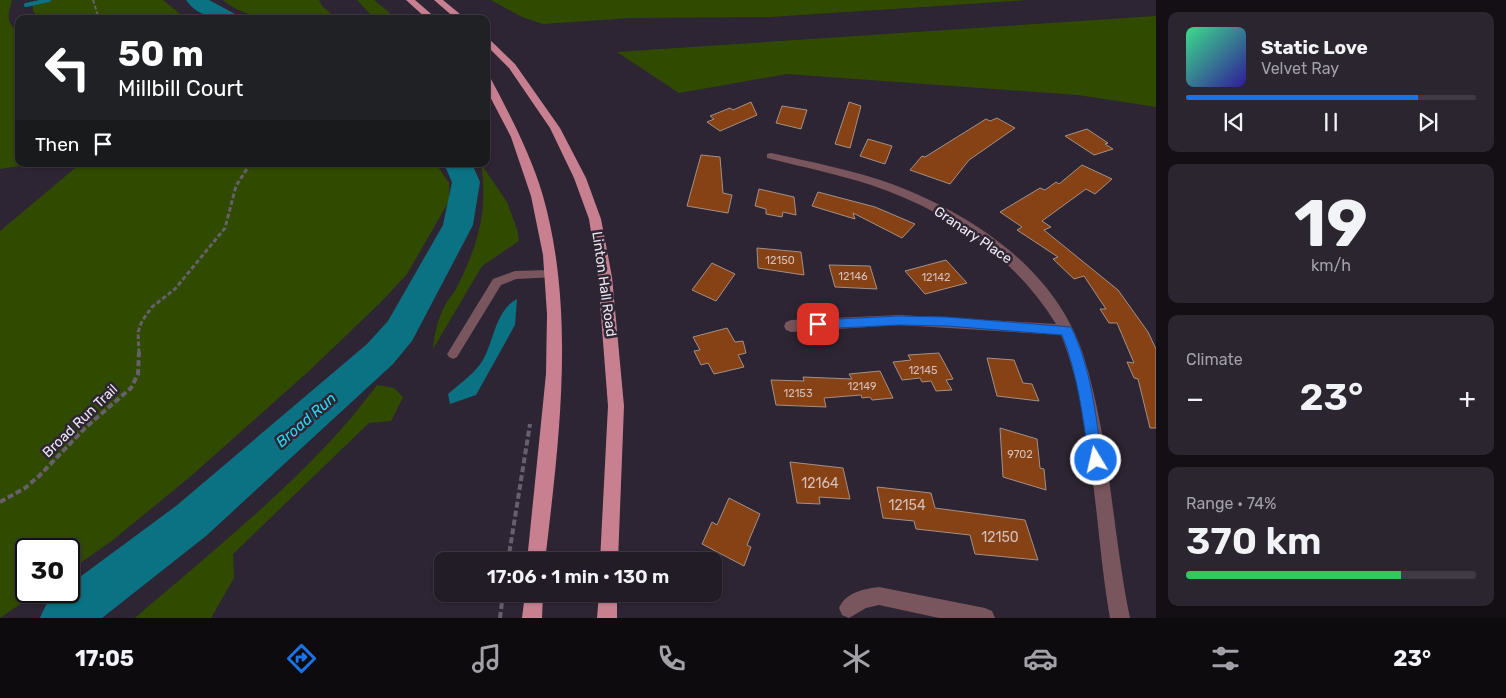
<!DOCTYPE html>
<meta charset="utf-8">
<style>
:root{--surface:#221c26;--page:#2a252e;--text:#f1f3f6;--muted:#a2a1a7;--line:#3f3a43;--accent:#1a73e8}
body{margin:0;font-family:Rubik,sans-serif;background:var(--page);color:var(--text);height:100vh;display:flex;flex-direction:column;font-size:19px;white-space:nowrap}
*{box-sizing:border-box;margin:0}
p{font-size:16px;color:var(--muted)}
.icon{flex:none;width:28px;height:28px;fill:none;stroke:currentColor;stroke-width:2;stroke-linecap:round;stroke-linejoin:round}
.map{position:relative;flex:1;overflow:hidden}
.details{display:flex;flex-direction:column;gap:12px;padding:12px;background:#130f15;width:350px}
.details>*{flex:none}
.top-card{position:absolute;left:15px;top:15px;width:475px;height:152px;border-radius:10px;box-shadow:0 1px 4px #0004,0 0 0 1px var(--line);background:#202124;color:#fff;overflow:hidden}
.speed{position:absolute;left:15px;top:538px;display:flex;gap:10px;font-size:25px;font-weight:700;text-align:center}
.speed>*{display:grid;place-content:center;width:65px;height:65px;border-radius:50%;background:var(--surface);box-shadow:0 1px 4px #0004,0 0 0 1px var(--line);line-height:1}
.speed .limit{border:2px solid #111;border-radius:8px;background:#fff;color:#111}
.pin{position:absolute;display:grid;place-items:center;width:42px;height:42px;color:#fff;margin:-21px;border-radius:10px;box-shadow:0 2px 8px #0006}
.me{position:absolute;width:55px;margin:-28px;rotate:351deg;stroke-linejoin:round;filter:drop-shadow(0 0 4px #0008)}
.turn{display:flex;align-items:center;gap:18px;height:105px;padding:0 20px;font-size:22px}
.turn .icon{width:65px;height:65px;stroke-width:2.5}
.turn b{display:block;font-size:35px;line-height:42px}
.then{display:flex;align-items:center;height:48px;padding:0 20px;background:#0003;gap:10px;font-size:19px}
.big{font-size:38px;font-weight:600;line-height:1.1}
.details .card{flex:1;display:flex;flex-direction:column;justify-content:center;gap:8px;min-width:0;padding:0 18px;border-radius:10px;background:var(--page)}
.details .dial{align-items:center;gap:0}
.dial b{font-size:65px;line-height:1}
.song{display:flex;align-items:center;gap:15px}
.cover{width:60px;height:60px;border-radius:8px;background:linear-gradient(135deg,hsl(150 70% 55%),hsl(250 70% 35%))}
.played{height:5px;border-radius:2px;background:linear-gradient(90deg,var(--accent) 80%,var(--line) 80%)}
.keys{display:flex;justify-content:space-around;direction:ltr}
.heat{display:flex;justify-content:space-between;align-items:center;font-size:28px;direction:ltr}
.charge{height:8px;border-radius:4px;background:linear-gradient(90deg,#34c759 74%,var(--line) 0)}
.trip{position:absolute;left:434px;top:552px;width:288px;height:50px;border-radius:10px;background:var(--surface);box-shadow:0 1px 4px #0004,0 0 0 1px var(--line);font-weight:600;line-height:50px;text-align:center}
.tabs{display:flex;height:80px;justify-content:space-around;align-items:center;background:#0e0b0f;color:var(--muted)}
.tabs .icon{width:35px;height:35px}
.tabs .on{color:var(--accent)}
.tabs b{font-size:22px;color:var(--text)}
main{display:flex;flex:1;min-height:0}
.map>svg:first-child{display:block}
</style>
<main>
<div class="map">
<svg width="1156" height="618" viewBox="0 0 1156 618">
<rect width="100%" height="100%" fill="#2d2533"/>
<!-- green -->
<path fill="#304b00" d="M0 0H12C8 17 5 21 19 33V164H32L0 169Z
M38 0H163L186 19H39L33 11V5Z
M223 0H319L322 6 337 19C299 19 254 26 223 0Z
M357 0H374L397 19H375Z
M491 0H1028L770 17 631 18 543 24 522 17Z
M1156 16V107L1078 95 787 74 679 93 617 52Z
M80 164H436L449 183V201L407 274 381 302 309 371 191 476 113 540 69 571V549H26V591H39L0 618V231Z
M481 164 507 202 517 229 519 241 482 266 433 349C434 334 438 319 445 305 448 299 453 295 456 289 477 248 489 210 481 164Z
M377 385 394 388 403 397 391 421 369 423 233 554 234 578 211 618H135C216 548 314 471 377 385Z"/>
<!-- water -->
<path fill="#0b7283" d="M517 299 515 325 476 395 450 404 448 394C459 384 477 372 484 358 494 339 496 310 517 299Z"/>
<g fill="none" stroke-linecap="round" stroke-linejoin="round">
<!-- stream -->
<path stroke="#0b7283" stroke-width="4" d="M26 5 49 0"/>
<!-- river -->
<path fill="#0b7283" fill-rule="evenodd" d="M186 0H209L237 15 240 19C220 19 199 19 186 0Z
M444 164H472L480 182 473 225 412 341 393 364 206 536 102 618H40C46 604 52 591 69 591V585L176 506 367 344 388 321 443 225 452 182Z"/>
</g>
<!-- building -->
<path fill="#864215" stroke="#a39086" d="M751 102 757 115 720 131 707 122 714 119 710 116 730 108 733 110Z
M849 102 861 106 850 148 835 144Z
M782 106 807 110 801 129 776 123Z
M997 118 1015 128 969 160 950 184 910 170 922 156 925 157 986 119 990 121Z
M1087 129 1108 143 1105 144 1113 149 1094 155 1065 136Z
M868 139 892 146 885 164 860 156Z
M701 155 720 157 723 193 732 195 728 213 687 206Z
M1082 165 1112 179 1095 194 1086 189 1042 221 1051 227 1044 230 1118 290 1148 332 1156 349V428H1150L1138 379 1134 378 1127 362 1134 363 1117 323H1109L1100 309H1106L1084 276 1074 279 1053 259 1058 257 1017 230 1022 227 1000 212 1040 188 1045 190 1056 182 1059 184Z
M759 189 794 197 796 215 783 212 782 217 766 214V209L755 206Z
M818 192 875 207 915 224 902 238 853 213 855 219 812 206Z
M757 248 801 252 804 275 758 268Z
M946 260 967 283 925 294 905 271Z
M712 263 735 274 716 301 692 290Z
M829 265 870 266 877 289 835 287Z
M727 328 735 342 743 341 746 353 738 355 744 367 714 374 708 363 701 365 694 351 700 350 693 337Z
M939 353 953 379 946 380 952 390 936 391 931 381 922 382 920 378 902 380 893 362 911 360 908 355Z
M987 358 1014 360 1023 383 1032 384 1039 401 997 396Z
M880 371 893 398 872 400 870 397 862 398 861 395 824 398 826 407 776 405 771 380 804 381 803 377 852 379 849 374Z
M1000 428 1037 439 1040 468 1044 469 1046 490 1003 477Z
M790 462 843 468 850 499 819 497 820 504 797 503Z
M877 487 931 493 935 508 1025 520 1038 560 975 554 970 535 916 529 914 521 883 518Z
M729 498 760 514 747 545 751 547 744 566 702 544 712 522 717 525Z"/>
<g fill="none" stroke-linecap="round" stroke-linejoin="round">
<!-- path-far2 -->
<path stroke="#67606c" stroke-width="2" stroke-dasharray="4 2" stroke-linecap="butt" d="M93 0 99 19
M148 19H161"/>
<!-- path-far1 -->
<path stroke="#67606c" stroke-width="3" stroke-dasharray="4.5 2.5" stroke-linecap="butt" d="M139 353 138 332 142 321 152 307 175 289 225 228 236 186 250 164"/>
<!-- path -->
<path stroke="#67606c" stroke-width="4" stroke-dasharray="6 3" stroke-linecap="butt" d="M0 502 25 488 39 476 85 428 131 388 138 374 139 352
M508 561 530 424
M500 618 503 594"/>
<!-- service -->
<path fill="#79565d" fill-rule="evenodd" d="M552 270 556 271 557 274 556 277 516 279 501 285 457 357 453 359 449 357 447 354 449 351 493 279 515 271Z"/>
<!-- minor -->
<path fill="#79565d" fill-rule="evenodd" d="M771 153C811 162 853 170 892 184 972 214 1055 269 1083 354 1110 439 1112 531 1130 618H1110C1094 527 1095 421 1061 335L899 325 791 332 786 330 784 326 786 322 791 320 899 315 1056 324C1014 256 946 210 871 185 837 174 802 167 767 158V154Z
M879 587 985 608 992 611 995 618H939L879 605 866 608 849 618 842 615 839 608C846 592 864 589 879 587Z"/>
<!-- primary -->
<path fill="#c88091" fill-rule="evenodd" d="M406 0H415L437 19H427Z
M434 0H443L466 19H456Z
M486 36 515 64 560 128 586 178 601 219 612 277 624 406 618 561H600L608 406 598 277 589 219 574 178 550 128 509 68 486 45Z
M486 76 491 79C511 117 531 155 543 196 576 313 559 442 545 561H527L546 374 547 314 543 255 531 196 511 137 486 89Z
M525 594H543L542 618H522Z
M599 594H617V618H597Z"/>
</g>
<!-- route -->
<path fill="#1a73e8" stroke="#114b97" d="M899 316 947 317 1071 327C1091 367 1096 416 1102 460L1100 464 1096 466 1091 464 1089 460C1083 418 1078 375 1062 335L947 326 899 325 818 329 812 324 818 320Z"/>
<g text-anchor="middle" dominant-baseline="central" stroke-width="5" stroke-linejoin="round" paint-order="stroke">
<!-- number labels -->
<g font-size="11" fill="#d4beba">
<text x="780" y="260">12150</text>
<text x="853" y="276">12146</text>
<text x="936" y="277">12142</text>
<text x="923" y="370">12145</text>
<text x="862" y="386">12149</text>
<text x="798" y="393">12153</text>
<text x="1020" y="454">9702</text>
</g>
<!-- street labels -->
<g font-size="14" fill="#eee8f1" stroke="#2d2533">
<text transform="translate(973 235) rotate(34)">Granary Place</text>
<text transform="translate(604 284) rotate(82)">Linton Hall Road</text>
<text transform="translate(80 421) rotate(-44)">Broad Run Trail</text>
</g>
<!-- near-number labels -->
<g font-size="14" fill="#d4beba">
<text x="820" y="483">12164</text>
<text x="907" y="505">12154</text>
<text x="1000" y="537">12150</text>
</g>
<!-- water labels -->
<g font-size="15" font-style="italic" fill="#25daf8" stroke="#2d2533">
<text transform="translate(306 420) rotate(-41)">Broad Run</text>
</g>
</g>
</svg>
<div class="speed"><div class="limit">30</div></div>
<div class="pin" style="left:818px;top:324px;background:#d93025"><svg class="icon" aria-label="arrive" viewBox="0 0 24 24"><path d="M6 21V4h12l-3 4 3 4H6"/></svg></div>
<svg class="me" style="left:1096px;top:460px" viewBox="-20 -20 40 40"><circle r="17" fill="#1a73e8" stroke="#fff" stroke-width="3"/><path d="M0-11L8 9 0 5-8 9z" fill="#fff"/></svg>
<div class="trip">17:06 · 1 min · 130 m</div>
<div class="top-card">
<div class="turn"><svg class="icon" aria-label="left" viewBox="0 0 24 24"><path d="M17 20v-9H6M10 6l-5 5 5 5"/></svg><div><b>50 m</b>Millbill Court</div></div>
<div class="then">Then<svg class="icon" aria-label="arrive" viewBox="0 0 24 24"><path d="M6 21V4h12l-3 4 3 4H6"/></svg></div>
</div>
</div>
<section class="details">
<div class="card">
<div class="song"><i class="cover"></i><div><b>Static Love</b><p>Velvet Ray</p></div></div>
<div class="played"></div>
<div class="keys"><svg class="icon" aria-label="previous" viewBox="0 0 24 24"><path d="M18 5L8 12l10 7zM5 5v14"/></svg><svg class="icon" aria-label="pause" viewBox="0 0 24 24"><path d="M8 5v14M16 5v14"/></svg><svg class="icon" aria-label="next" viewBox="0 0 24 24"><path d="M6 5l10 7-10 7zM19 5v14"/></svg></div>
</div>
<div class="card dial"><b>19</b><p>km/h</p></div>
<div class="card"><p>Climate</p>
<div class="heat"><a>−</a><b class="big">23°</b><a>+</a></div>
</div>
<div class="card"><p>Range · 74%</p><b class="big">370 km</b><div class="charge"></div></div>
</section>
</main>
<nav class="tabs">
<b>17:05</b>
<svg class="icon on" aria-label="directions" viewBox="0 0 24 24"><path d="M12 3l9 9-9 9-9-9zM9 14v-3h6M13 9l2 2-2 2"/></svg>
<svg class="icon" aria-label="music" viewBox="0 0 24 24"><path d="M9 18V5l10-2v13"/><circle cx="6" cy="18" r="3"/><circle cx="16" cy="16" r="3"/></svg>
<svg class="icon" aria-label="phone" viewBox="0 0 24 24"><path d="M5 4h4l2 5-3 2q2 4 5 5l2-3 5 2v4C11 20 4 13 5 4z"/></svg>
<svg class="icon" aria-label="climate" viewBox="0 0 24 24"><path d="M12 3v18M4 7l16 10M4 17L20 7"/></svg>
<svg class="icon" aria-label="car" viewBox="0 0 24 24"><path d="M5 17H2v-5l4-1 3-4h7l3 4 3 1v5h-3M9 17h6M6 11h13"/><circle cx="7" cy="17" r="2"/><circle cx="17" cy="17" r="2"/></svg>
<svg class="icon" aria-label="filters" viewBox="0 0 24 24"><path d="M4 7h16M4 17h16"/><circle cx="9" cy="7" r="2"/><circle cx="15" cy="17" r="2"/></svg>
<b>23°</b>
</nav>
